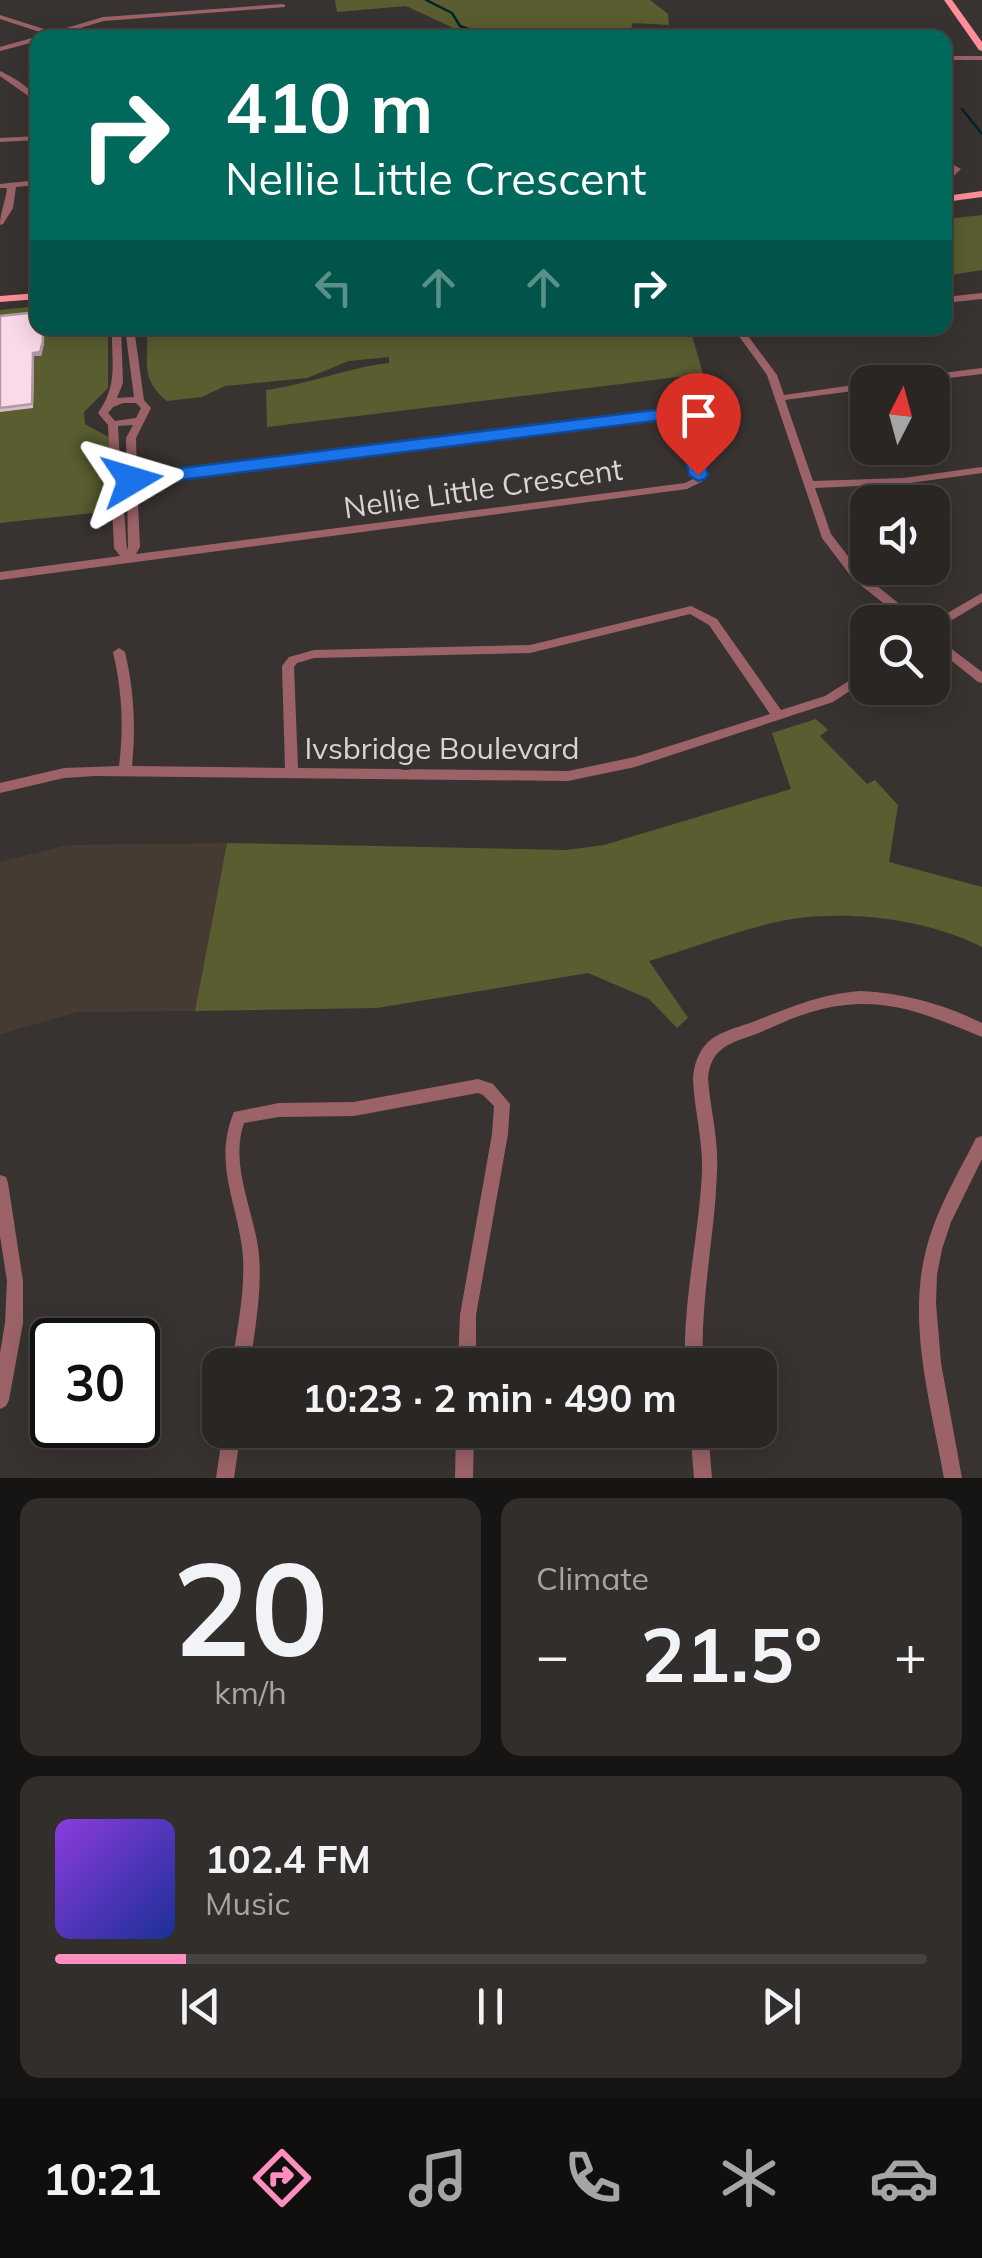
<!DOCTYPE html>
<meta charset="utf-8">
<style>
:root{--surface:#2a2624;--page:#322e2c;--text:#f1f3f6;--muted:#a5a5a6;--line:#464341;--accent:#fd8ebf}
body{margin:0;font-family:Mulish,sans-serif;background:var(--page);color:var(--text);height:100vh;display:flex;flex-direction:column;font-size:38px;white-space:nowrap}
*{box-sizing:border-box;margin:0}
p{font-size:32px;color:var(--muted)}
.icon{flex:none;width:55px;height:55px;fill:none;stroke:currentColor;stroke-width:2;stroke-linecap:round;stroke-linejoin:round}
.map{position:relative;height:1478px;overflow:hidden}
.details{display:flex;flex-direction:column;gap:20px;padding:20px;background:#171514;flex:1}
.details>*{flex:none}
.top-card{position:absolute;left:30px;top:30px;width:922px;height:305px;border-radius:20px;box-shadow:0 5px 25px #0003,0 0 0 2px var(--line);background:#00695c;color:#fff;overflow:hidden}
.needle{width:65px;rotate:6deg}
.tools{position:absolute;left:850px;top:365px;display:grid;gap:20px}
.tools a{display:grid;place-items:center;width:100px;height:100px;border-radius:20px;background:var(--surface);box-shadow:0 5px 25px #0003,0 0 0 2px var(--line);font-size:50px}
.speed{position:absolute;left:30px;top:1318px;display:flex;gap:20px;font-size:50px;font-weight:700;text-align:center}
.speed>*{display:grid;place-content:center;width:130px;height:130px;border-radius:50%;background:var(--surface);box-shadow:0 5px 25px #0003,0 0 0 2px var(--line);line-height:1}
.speed .limit{border:5px solid #111;border-radius:15px;background:#fff;color:#111}
.pin{position:absolute;display:grid;place-items:center;width:85px;height:85px;color:#fff;margin:-102px -42px;border-radius:50% 50% 50% 0;rotate:-45deg;box-shadow:0 0 10px #0007}
.pin .icon{rotate:45deg}
.me{position:absolute;width:110px;margin:-55px;rotate:83deg;stroke-linejoin:round;filter:drop-shadow(0 0 8px #0008)}
.turn{display:flex;align-items:center;gap:35px;height:210px;padding:0 30px;font-size:45px}
.turn .icon{width:130px;height:130px;stroke-width:2.5}
.turn b{display:block;font-size:70px;line-height:85px}
.lanes{display:flex;align-items:center;height:95px;padding:0 30px;background:#0003;justify-content:center;gap:50px;direction:ltr}
.lanes .off{opacity:.35}
.big{font-size:75px;font-weight:700;line-height:1.1}
.details .tile{flex:1;display:flex;flex-direction:column;justify-content:center;gap:15px;min-width:0;padding:0 35px;border-radius:20px;background:var(--page)}
.details .dial{align-items:center;gap:0}
.dial b{font-size:130px;line-height:1}
.song{display:flex;align-items:center;gap:30px}
.cover{width:120px;height:120px;border-radius:15px;background:linear-gradient(135deg,hsl(270 70% 55%),hsl(230 70% 35%))}
.played{height:10px;border-radius:5px;background:linear-gradient(90deg,var(--accent) 15%,var(--line) 15%)}
.keys{display:flex;justify-content:space-around;direction:ltr}
.heat{display:flex;justify-content:space-between;align-items:center;font-size:55px;direction:ltr}
.details .tiles{flex:1;display:grid;gap:20px;grid-template-columns:1fr 1fr}
.tile:last-child{grid-column:span 2}
.trip{position:absolute;left:202px;top:1348px;width:575px;height:100px;border-radius:20px;background:var(--surface);box-shadow:0 5px 25px #0003,0 0 0 2px var(--line);font-weight:700;line-height:100px;text-align:center}
.menu{display:flex;height:160px;justify-content:space-around;align-items:center;background:#110f0e;color:var(--muted)}
.menu .icon{width:70px;height:70px}
.menu .on{color:var(--accent)}
.menu b{font-size:45px;color:var(--text)}
.map>svg:first-child{display:block}
</style>
<div class="map">
<svg width="982" height="1478" viewBox="0 0 982 1478">
<rect width="100%" height="100%" fill="#383330"/>
<!-- built -->
<path fill="#453b33" d="M227 843 195 1011 78 1012 0 1034V862L69 845Z"/>
<!-- green -->
<path fill="#595d2f" d="M335 0H650L668 14 669 25 633 23 628 37H473L406 6 337 12Z
M982 215V270L945 276V219Z
M37 306 38 328H108V388L84 412 85 424 112 439V511L0 523V310Z
M146 328H690L703 374 267 427 266 390C310 384 346 368 389 363V357L349 361 307 378 225 386 202 397 167 401C137 376 151 360 146 328Z
M816 719 828 730 820 736 867 784 875 780 898 805 889 862 982 887V947C928 920 859 911 799 918 757 923 691 949 649 961L688 1018 677 1028 649 999 588 973 377 1008 195 1011 227 843 566 850 604 845 791 789 772 733Z"/>
<g fill="none" stroke-linecap="round" stroke-linejoin="round">
<!-- stream -->
<path stroke="#04242d" stroke-width="2.5" d="M426 0 452 13 460 26 494 38
M962 109 982 134"/>
<!-- minor -->
<path fill="#9b6367" fill-rule="evenodd" d="M283 4 285 5V7L104 21 60 34 67 38H38V41L0 51V47L46 34 0 19V15L53 32 103 17Z
M660 35 664 38H657Z
M347 36H379L382 38H344Z
M945 56H982V60H945Z
M0 71C16 79 38 90 38 109L27 95 0 76Z
M38 136V140L0 142V138Z
M945 160 961 169 945 184V177L952 170 945 165Z
M38 180V185L16 187 13 208 3 224 0 225C0 213 6 200 7 188H0V184Z
M982 293V299L945 303V297Z
M112 328H121L123 383 117 398 134 397 125 328H134L144 400 151 408 136 438 137 476 670 411 685 414 691 423 703 481 687 489 0 580V572L120 556 114 548 108 425 98 413C119 384 111 361 112 328ZM123 403H136L141 408 136 418 115 421 108 413 113 407ZM670 417 678 418 681 423 693 475V479L685 483 136 554 140 547 137 483ZM133 425 126 438 127 478H121L118 426ZM127 484 128 547 127 550 122 485Z
M733 328H742L777 375 784 395 868 383V389L785 400 813 481 903 478 982 467V473L903 484 815 488 831 534 861 573 918 619 920 622H907L853 579 822 538 767 375Z
M982 368V374L915 382H891L896 379Z
M982 593V602L932 632V622Z
M691 606 717 619 781 710 825 696 868 669V679L833 702 635 767 568 781 95 776 64 778 0 793V783L64 768 119 766C124 727 122 690 113 652L119 648 125 652C134 690 136 728 132 766L285 768 282 666 289 657 314 650 530 645ZM690 614 709 625 770 714 635 757 568 771 298 768 294 667 297 663 314 658 530 653Z
M932 634 982 672V683L978 682 932 645Z
M861 991C904 993 943 1004 982 1023V1037C924 1013 879 993 815 1011 795 1016 776 1026 756 1034 731 1043 711 1047 708 1078 710 1109 719 1139 717 1171 715 1236 700 1299 703 1365H685C683 1299 699 1236 702 1171 703 1139 694 1109 693 1078 694 1065 698 1052 708 1042 719 1032 735 1028 750 1023 789 1008 819 994 861 991Z
M478 1079 493 1084 510 1104 508 1134 476 1315V1365H458L460 1315 492 1134 494 1106 483 1095 478 1093 354 1116 279 1117 244 1123C229 1166 255 1212 259 1255 262 1292 255 1329 250 1365H232C237 1329 245 1293 243 1257 239 1205 212 1164 234 1112L279 1103 354 1102Z
M982 1136V1159L951 1222 942 1249 937 1275 936 1303 941 1363 962 1478H944C931 1404 907 1324 926 1250 936 1210 958 1174 976 1138Z
M0 1175 6 1177 8 1183 23 1281V1323L9 1400 6 1406 0 1409V1353L5 1323 7 1281 0 1236Z
M223 1430H241L234 1478H216Z
M456 1430H474L473 1478H455Z
M690 1430H708L712 1478H694Z"/>
<!-- major -->
<path fill="#fe8e98" fill-rule="evenodd" d="M944 0H952L982 42V51L979 50Z
M982 191V197L945 202V196Z
M38 293V299L0 302V296Z"/>
</g>
<!-- wall -->
<path fill="#d7bbc9" d="M0 316 44 344 41 356H34L33 408 0 412Z"/>
<!-- shaded-wall -->
<path fill="#af99a4" d="M43 328 44 344 41 356H34L33 408V353Z"/>
<!-- building -->
<path fill="#fadaea" stroke="#af99a4" stroke-width="2.5" d="M38 312V328H43V341L40 352 33 353 32 404 0 408V316Z"/>
<!-- route -->
<path fill="#1a73e8" stroke="#114b97" stroke-width="2.5" d="M670 408C704 416 701 444 708 475L705 479 698 481 689 475 678 424 670 419 132 486 123 480 132 474Z"/>
<g text-anchor="middle" dominant-baseline="central" stroke-width="10" stroke-linejoin="round" paint-order="stroke">
<!-- street labels -->
<g font-size="30" fill="#d7d4d1" stroke="#383330">
<text transform="translate(483 488) rotate(-8)">Nellie Little Crescent</text>
<text x="442" y="748">Ivsbridge Boulevard</text>
</g>
</g>
</svg>
<div class="tools">
<a><svg class="needle" viewBox="-14 -14 28 28"><path d="M0-13l5 13h-10z" fill="#e53935"/><path d="M0 13l5-13h-10z" fill="#a5a5a6"/></svg></a>
<a><svg class="icon" aria-label="sound" viewBox="0 0 24 24"><path d="M4 9h4l5-4v14l-5-4H4zM17 9q2 3 0 6"/></svg></a>
<a><svg class="icon" aria-label="search" viewBox="0 0 24 24"><circle cx="10" cy="10" r="6"/><path d="M15 15l6 6"/></svg></a>
</div>
<div class="speed"><div class="limit">30</div></div>
<div class="pin" style="left:698px;top:475px;background:#d93025"><svg class="icon" aria-label="arrive" viewBox="0 0 24 24"><path d="M6 21V4h12l-3 4 3 4H6"/></svg></div>
<svg class="me" style="left:132px;top:480px" viewBox="-20 -20 40 40"><path d="M0-17L14 15 0 8-14 15z" fill="#1a73e8" stroke="#fff" stroke-width="4"/></svg>
<div class="trip">10:23 · 2 min · 490 m</div>
<div class="top-card">
<div class="turn"><svg class="icon" aria-label="right" viewBox="0 0 24 24"><path d="M7 20v-9h11M14 6l5 5-5 5"/></svg><div><b>410 m</b>Nellie Little Crescent</div></div>
<div class="lanes"><svg class="icon off" aria-label="left" viewBox="0 0 24 24"><path d="M17 20v-9H6M10 6l-5 5 5 5"/></svg><svg class="icon off" aria-label="ahead" viewBox="0 0 24 24"><path d="M12 20V5M6 11l6-6 6 6"/></svg><svg class="icon off" aria-label="ahead" viewBox="0 0 24 24"><path d="M12 20V5M6 11l6-6 6 6"/></svg><svg class="icon" aria-label="right" viewBox="0 0 24 24"><path d="M7 20v-9h11M14 6l5 5-5 5"/></svg></div>
</div>
</div>
<section class="details">
<div class="tiles">
<div class="tile dial"><b>20</b><p>km/h</p></div>
<div class="tile"><p>Climate</p>
<div class="heat"><a>−</a><b class="big">21.5°</b><a>+</a></div>
</div>
<div class="tile">
<div class="song"><i class="cover"></i><div><b>102.4 FM</b><p>Music</p></div></div>
<div class="played"></div>
<div class="keys"><svg class="icon" aria-label="previous" viewBox="0 0 24 24"><path d="M18 5L8 12l10 7zM5 5v14"/></svg><svg class="icon" aria-label="pause" viewBox="0 0 24 24"><path d="M8 5v14M16 5v14"/></svg><svg class="icon" aria-label="next" viewBox="0 0 24 24"><path d="M6 5l10 7-10 7zM19 5v14"/></svg></div>
</div>
</div>
</section>
<nav class="menu">
<b>10:21</b>
<svg class="icon on" aria-label="directions" viewBox="0 0 24 24"><path d="M12 3l9 9-9 9-9-9zM9 14v-3h6M13 9l2 2-2 2"/></svg>
<svg class="icon" aria-label="music" viewBox="0 0 24 24"><path d="M9 18V5l10-2v13"/><circle cx="6" cy="18" r="3"/><circle cx="16" cy="16" r="3"/></svg>
<svg class="icon" aria-label="phone" viewBox="0 0 24 24"><path d="M5 4h4l2 5-3 2q2 4 5 5l2-3 5 2v4C11 20 4 13 5 4z"/></svg>
<svg class="icon" aria-label="climate" viewBox="0 0 24 24"><path d="M12 3v18M4 7l16 10M4 17L20 7"/></svg>
<svg class="icon" aria-label="car" viewBox="0 0 24 24"><path d="M5 17H2v-5l4-1 3-4h7l3 4 3 1v5h-3M9 17h6M6 11h13"/><circle cx="7" cy="17" r="2"/><circle cx="17" cy="17" r="2"/></svg>
</nav>
